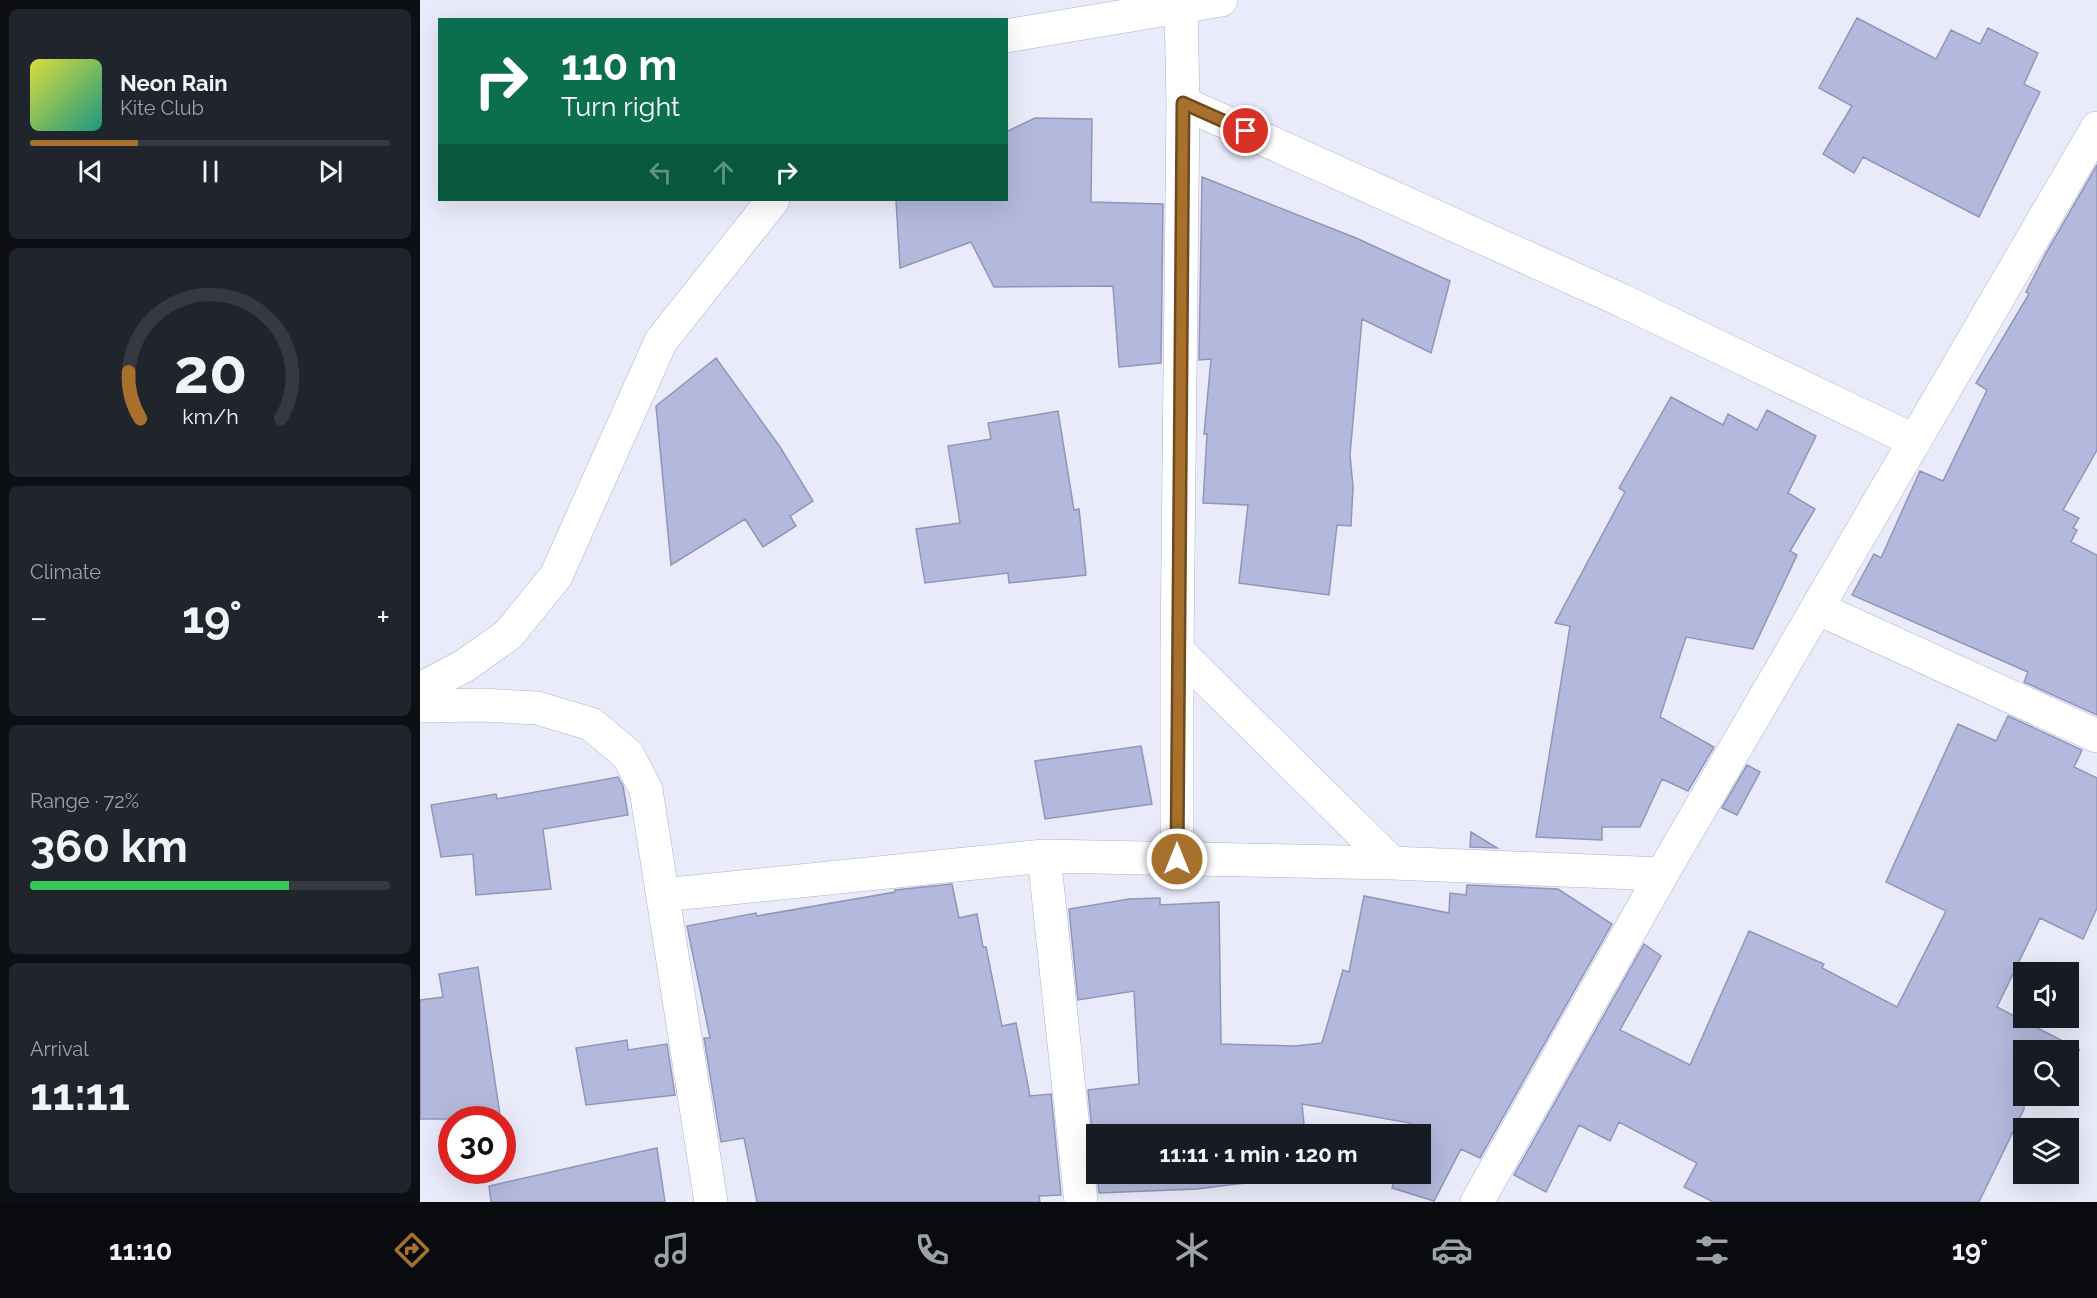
<!DOCTYPE html>
<meta charset="utf-8">
<style>
:root{--surface:#171b24;--page:#20242c;--text:#f1f3f6;--muted:#9ea1a6;--line:#363941;--accent:#a7702d}
body{margin:0;font-family:Raleway,sans-serif;background:var(--page);color:var(--text);height:100vh;display:flex;flex-direction:column;font-size:22px;white-space:nowrap}
*{box-sizing:border-box;margin:0}
p{font-size:20px;color:var(--muted)}
.icon{flex:none;width:33px;height:33px;fill:none;stroke:currentColor;stroke-width:2;stroke-linecap:round;stroke-linejoin:round}
.map{position:relative;flex:1;overflow:hidden}
.side{display:flex;flex-direction:column;gap:9px;padding:9px;background:#0d0f14;width:420px}
.side>*{flex:none}
.banner{position:absolute;left:18px;top:18px;width:570px;height:183px;border-radius:0px;box-shadow:0 6px 24px #0002;background:#0b6e4f;color:#fff;overflow:hidden}
.buttons{position:absolute;left:1593px;top:962px;display:grid;gap:12px}
.buttons a{display:grid;place-items:center;width:66px;height:66px;border-radius:0px;background:var(--surface);box-shadow:0 6px 24px #0002;font-size:30px}
.speed{position:absolute;left:18px;top:1106px;display:flex;gap:12px;font-size:30px;font-weight:700;text-align:center}
.speed>*{display:grid;place-content:center;width:78px;height:78px;border-radius:50%;background:var(--surface);box-shadow:0 6px 24px #0002;line-height:1}
.speed .limit{border:9px solid #d22;background:#fff;color:#111}
.pin{position:absolute;display:grid;place-items:center;width:51px;height:51px;color:#fff;margin:-26px;border:3px solid #fff;border-radius:50%;box-shadow:0 2px 6px #0007}
.me{position:absolute;width:66px;margin:-33px;rotate:0deg;stroke-linejoin:round;filter:drop-shadow(0 0 4px #0008)}
.turn{display:flex;align-items:center;gap:21px;height:126px;padding:0 24px;font-size:27px}
.turn .icon{width:78px;height:78px;stroke-width:2.5}
.turn b{display:block;font-size:42px;line-height:51px}
.lanes{display:flex;align-items:center;height:57px;padding:0 24px;background:#0003;justify-content:center;gap:30px;direction:ltr}
.lanes .off{opacity:.35}
.big{font-size:45px;font-weight:700;line-height:1.1}
.side .card{flex:1;display:flex;flex-direction:column;justify-content:center;gap:9px;min-width:0;padding:0 21px;border-radius:9px;background:var(--page)}
.side .dial{align-items:center;gap:0}
.dial svg{height:156px;overflow:visible;fill:none;stroke:var(--line);stroke-width:7;stroke-linecap:round;text-anchor:middle}
.dial text{fill:var(--text);stroke:none}
.song{display:flex;align-items:center;gap:18px}
.cover{width:72px;height:72px;border-radius:9px;background:linear-gradient(135deg,hsl(60 70% 55%),hsl(170 70% 35%))}
.played{height:6px;border-radius:3px;background:linear-gradient(90deg,var(--accent) 30%,var(--line) 30%)}
.keys{display:flex;justify-content:space-around;direction:ltr}
.heat{display:flex;justify-content:space-between;align-items:center;font-size:33px;direction:ltr}
.charge{height:9px;border-radius:4px;background:linear-gradient(90deg,#34c759 72%,var(--line) 0)}
.trip{position:absolute;left:666px;top:1124px;width:345px;height:60px;border-radius:0px;background:var(--surface);box-shadow:0 6px 24px #0002;font-weight:700;line-height:60px;text-align:center}
.tabs{display:flex;height:96px;justify-content:space-around;align-items:center;background:#090b0e;color:var(--muted)}
.tabs .icon{width:42px;height:42px}
.tabs .on{color:var(--accent)}
.tabs b{font-size:27px;color:var(--text)}
main{display:flex;flex:1;min-height:0}
.map>svg:first-child{display:block}
</style>
<main>
<section class="side">
<div class="card">
<div class="song"><i class="cover"></i><div><b>Neon Rain</b><p>Kite Club</p></div></div>
<div class="played"></div>
<div class="keys"><svg class="icon" aria-label="previous" viewBox="0 0 24 24"><path d="M18 5L8 12l10 7zM5 5v14"/></svg><svg class="icon" aria-label="pause" viewBox="0 0 24 24"><path d="M8 5v14M16 5v14"/></svg><svg class="icon" aria-label="next" viewBox="0 0 24 24"><path d="M6 5l10 7-10 7zM19 5v14"/></svg></div>
</div>
<div class="card dial"><svg viewBox="0 0 100 80">
<path d="M14 69A42 42 0 1 1 86 69"/>
<path d="M14 69A42 42 0 0 1 8 45" stroke="#a7702d"/>
<text x="50" y="56" font-size="32" font-weight="700">20</text>
<text x="50" y="72" font-size="11">km/h</text>
</svg></div>
<div class="card"><p>Climate</p>
<div class="heat"><a>−</a><b class="big">19°</b><a>+</a></div>
</div>
<div class="card"><p>Range · 72%</p><b class="big">360 km</b><div class="charge"></div></div>
<div class="card"><p>Arrival</p><b class="big">11:11</b></div>
</section>
<div class="map">
<svg width="1677" height="1202" viewBox="0 0 1677 1202">
<rect width="100%" height="100%" fill="#e9ebfa"/>
<!-- building -->
<path fill="#b3b9dc" stroke="#9096b7" stroke-width="1.5" d="M1437 18 1516 59 1531 30 1560 44 1568 28 1618 53 1604 84 1620 92 1559 217 1443 157 1434 173 1403 154 1432 106 1399 88Z
M615 118 672 119 671 202 743 204 741 363 699 367 693 286 574 287 551 242 480 268 476 200H586V132Z
M1677 165V450L1643 510 1659 518 1653 528 1657 530 1651 542 1677 555V715L1604 682 1608 672 1432 595 1454 554 1461 558 1500 471 1523 481 1567 390 1556 383 1609 294 1606 292 1626 253Z
M782 177 936 238 1030 281 1011 353 942 319 930 455 933 487 931 526 917 525 909 595 819 583 828 505 783 503 787 434H784L791 359 779 360Z
M296 358 360 447 393 501 370 516 376 526 343 547 325 519 251 565 236 406Z
M1251 397 1303 425 1308 414 1337 430 1347 410 1396 436 1368 493 1395 509 1370 551 1377 555 1333 649 1266 637 1240 717 1294 747 1268 791 1242 779 1220 827H1182V840L1116 837 1150 626 1135 623 1205 492 1199 488Z
M638 411 654 510 659 509 666 575 589 583 588 573 505 583 496 529 540 523 528 446 571 439 568 423Z
M1588 716 1662 750 1654 767 1677 778V908L1663 939 1620 918 1577 1007 1660 1050H1604V1109L1559 1202H1293L1264 1187 1277 1163 1199 1122 1190 1141 1159 1125 1126 1192 1094 1175 1224 944 1241 956 1200 1030 1270 1065 1329 931 1404 964 1402 968 1477 1007 1526 911 1466 882 1538 724 1576 741Z
M721 746 732 804 625 819 615 761Z
M1327 765 1340 772 1317 815 1302 808Z
M198 777 203 786 208 815 123 829 131 889 56 895 53 854 21 857 11 805 76 794 77 799Z
M1051 832 1077 848 1050 847Z
M532 884 539 918 557 914 563 947H566L582 1026 596 1023 610 1096 631 1094 641 1195 619 1196 620 1202H337L324 1138 301 1142 284 1038H290L267 926 336 913 337 916 475 892V890Z
M1047 885 1138 889 1192 924 1060 1158 1041 1149 1014 1201 972 1188 976 1173H1000V1134H987L990 1123 882 1104 885 1134H676V1171L668 1090 719 1084 714 991 658 1000 649 909 709 899 740 898V905L799 902 801 1044 875 1046 902 1043 923 970 929 972 944 896 1029 913 1030 893 1046 895Z
M58 967 80 1115 44 1119H0V1000L23 997 19 974Z
M207 1040 208 1050 247 1044 255 1095 166 1105 156 1048Z
M237 1148 245 1202H71L69 1186Z
M677 1173H890V1175L777 1189 679 1193Z"/>
<g fill="none" stroke-linecap="round" stroke-linejoin="round">
<defs>
<path id="minor" d="M761 8 763 103 757 650 972 863
M586 36 801 0
M763 103 1201 300 1495 441
M1397 608 1677 736
M757 650V859
M0 689 44 666 88 635 136 576 241 341 353 200
M0 706 61 705 117 708 171 724 208 755 226 790 291 1202
M624 856 661 1202
M243 895 624 856 972 863 1242 874
M1057 1202 1242 874 1677 128"/>
</defs>
<!-- minor casing -->
<use href="#minor" stroke="#abb1d3" stroke-width="34"/>
<!-- minor -->
<use href="#minor" stroke="#fff" stroke-width="33"/>
</g>
<g fill="none" stroke-linecap="round" stroke-linejoin="round">
<defs>
<path id="route" d="M757 859 763 103 826 131"/>
</defs>
<!-- route casing -->
<use href="#route" stroke="#6d491d" stroke-width="15"/>
<!-- route -->
<use href="#route" stroke="#a7702d" stroke-width="10"/>
</g>
</svg>
<div class="buttons">
<a><svg class="icon" aria-label="sound" viewBox="0 0 24 24"><path d="M4 9h4l5-4v14l-5-4H4zM17 9q2 3 0 6"/></svg></a>
<a><svg class="icon" aria-label="search" viewBox="0 0 24 24"><circle cx="10" cy="10" r="6"/><path d="M15 15l6 6"/></svg></a>
<a><svg class="icon" aria-label="layers" viewBox="0 0 24 24"><path d="M12 4l9 5-9 5-9-5zM3 14l9 5 9-5"/></svg></a>
</div>
<div class="speed"><div class="limit">30</div></div>
<div class="pin" style="left:826px;top:131px;background:#d93025"><svg class="icon" aria-label="arrive" viewBox="0 0 24 24"><path d="M6 21V4h12l-3 4 3 4H6"/></svg></div>
<svg class="me" style="left:757px;top:859px" viewBox="-20 -20 40 40"><circle r="17" fill="#a7702d" stroke="#fff" stroke-width="3"/><path d="M0-11L8 9 0 5-8 9z" fill="#fff"/></svg>
<div class="trip">11:11 · 1 min · 120 m</div>
<div class="banner">
<div class="turn"><svg class="icon" aria-label="right" viewBox="0 0 24 24"><path d="M7 20v-9h11M14 6l5 5-5 5"/></svg><div><b>110 m</b>Turn right</div></div>
<div class="lanes"><svg class="icon off" aria-label="left" viewBox="0 0 24 24"><path d="M17 20v-9H6M10 6l-5 5 5 5"/></svg><svg class="icon off" aria-label="ahead" viewBox="0 0 24 24"><path d="M12 20V5M6 11l6-6 6 6"/></svg><svg class="icon" aria-label="right" viewBox="0 0 24 24"><path d="M7 20v-9h11M14 6l5 5-5 5"/></svg></div>
</div>
</div>
</main>
<nav class="tabs">
<b>11:10</b>
<svg class="icon on" aria-label="directions" viewBox="0 0 24 24"><path d="M12 3l9 9-9 9-9-9zM9 14v-3h6M13 9l2 2-2 2"/></svg>
<svg class="icon" aria-label="music" viewBox="0 0 24 24"><path d="M9 18V5l10-2v13"/><circle cx="6" cy="18" r="3"/><circle cx="16" cy="16" r="3"/></svg>
<svg class="icon" aria-label="phone" viewBox="0 0 24 24"><path d="M5 4h4l2 5-3 2q2 4 5 5l2-3 5 2v4C11 20 4 13 5 4z"/></svg>
<svg class="icon" aria-label="climate" viewBox="0 0 24 24"><path d="M12 3v18M4 7l16 10M4 17L20 7"/></svg>
<svg class="icon" aria-label="car" viewBox="0 0 24 24"><path d="M5 17H2v-5l4-1 3-4h7l3 4 3 1v5h-3M9 17h6M6 11h13"/><circle cx="7" cy="17" r="2"/><circle cx="17" cy="17" r="2"/></svg>
<svg class="icon" aria-label="filters" viewBox="0 0 24 24"><path d="M4 7h16M4 17h16"/><circle cx="9" cy="7" r="2"/><circle cx="15" cy="17" r="2"/></svg>
<b>19°</b>
</nav>
